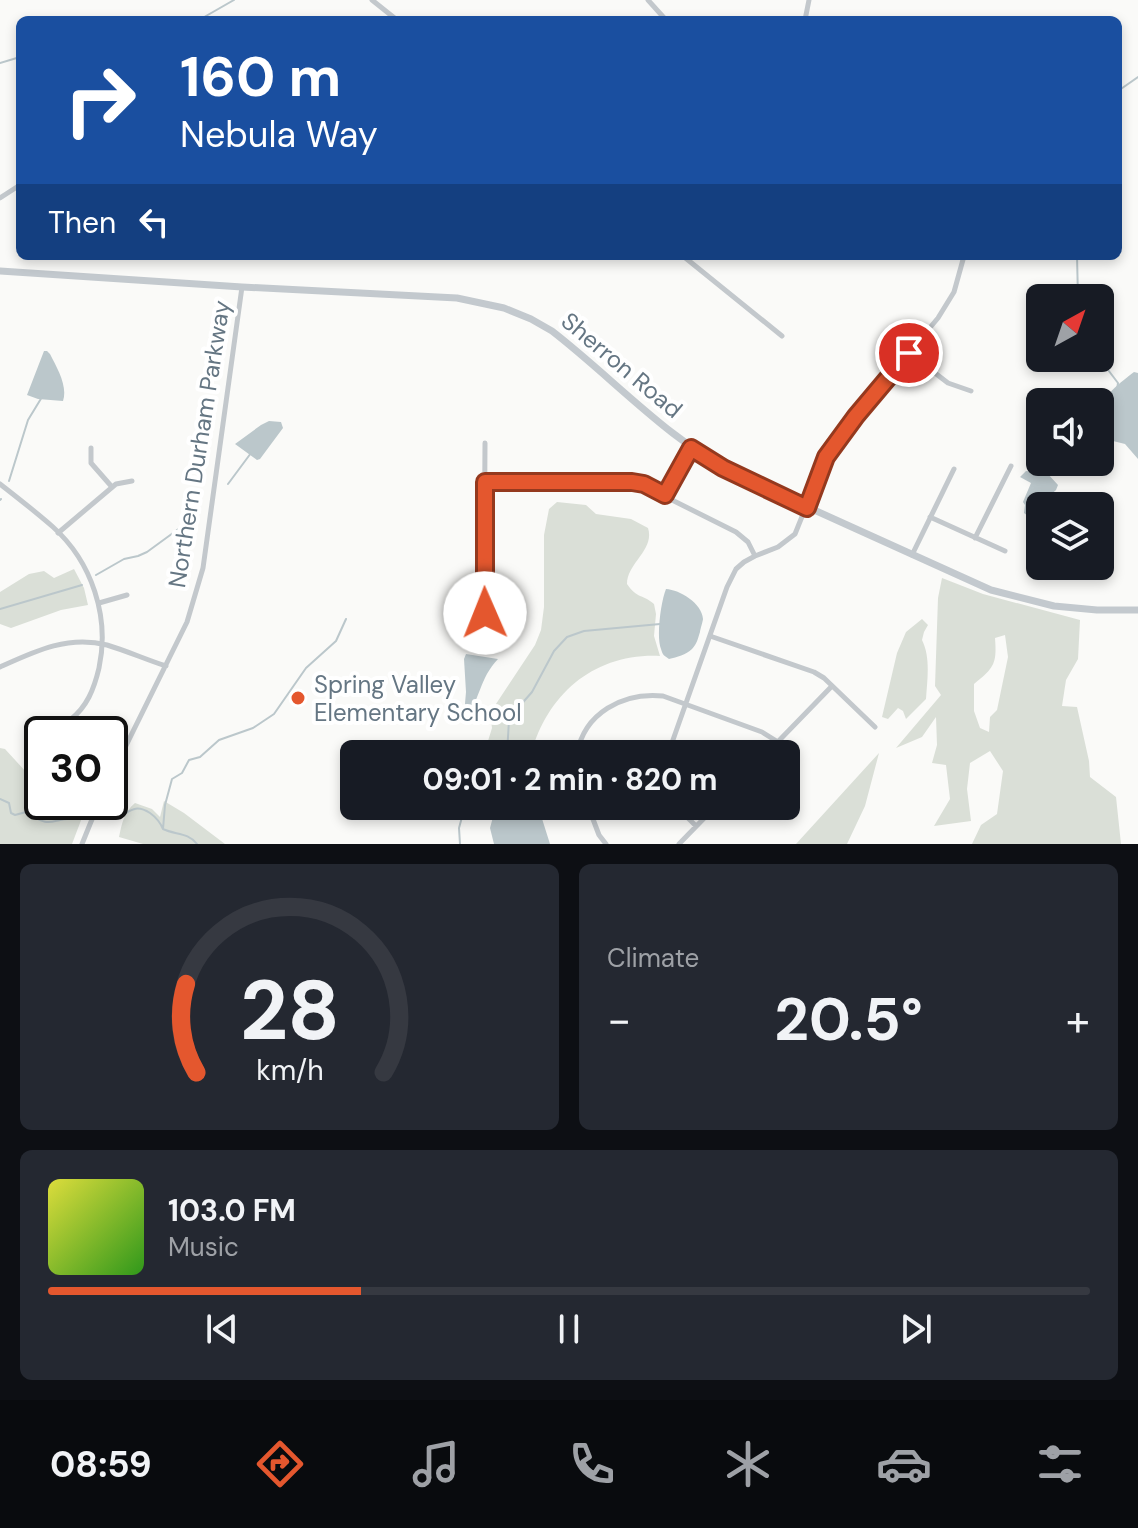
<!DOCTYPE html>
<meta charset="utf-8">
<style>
:root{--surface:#171b24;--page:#242831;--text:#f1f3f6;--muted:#9ea1a6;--line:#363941;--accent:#e4572e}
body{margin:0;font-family:"DM Sans",sans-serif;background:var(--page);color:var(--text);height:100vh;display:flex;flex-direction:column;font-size:30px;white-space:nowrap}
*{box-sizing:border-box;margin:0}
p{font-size:26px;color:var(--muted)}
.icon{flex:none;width:44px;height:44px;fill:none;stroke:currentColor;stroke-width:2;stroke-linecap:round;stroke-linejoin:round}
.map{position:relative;height:844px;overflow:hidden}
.details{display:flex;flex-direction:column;gap:20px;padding:20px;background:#0d0f14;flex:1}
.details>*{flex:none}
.top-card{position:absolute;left:16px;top:16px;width:1106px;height:244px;border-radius:12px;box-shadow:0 4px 12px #0003;background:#1a4fa0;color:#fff;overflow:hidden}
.needle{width:52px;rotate:40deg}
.fabs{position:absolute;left:1026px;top:284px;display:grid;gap:16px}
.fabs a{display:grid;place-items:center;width:88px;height:88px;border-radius:12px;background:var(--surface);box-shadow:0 4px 12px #0003;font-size:40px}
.speed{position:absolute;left:24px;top:716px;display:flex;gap:16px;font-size:40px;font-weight:700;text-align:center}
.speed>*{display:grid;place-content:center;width:104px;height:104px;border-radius:50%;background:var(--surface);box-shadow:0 4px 12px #0003;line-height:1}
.speed .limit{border:4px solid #111;border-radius:12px;background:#fff;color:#111}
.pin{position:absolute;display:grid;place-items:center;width:68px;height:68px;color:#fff;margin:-34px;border:4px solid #fff;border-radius:50%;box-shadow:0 2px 8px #0007}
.me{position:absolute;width:88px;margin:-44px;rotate:359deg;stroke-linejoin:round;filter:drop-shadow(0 0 6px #0008)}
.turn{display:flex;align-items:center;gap:28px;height:168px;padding:0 32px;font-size:36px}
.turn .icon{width:104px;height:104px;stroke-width:2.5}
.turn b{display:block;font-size:56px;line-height:68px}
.then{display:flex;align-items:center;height:76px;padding:0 32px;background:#0003;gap:16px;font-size:30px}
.big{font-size:60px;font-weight:700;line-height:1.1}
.details .tile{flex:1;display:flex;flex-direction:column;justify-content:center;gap:12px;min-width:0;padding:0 28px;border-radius:12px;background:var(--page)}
.details .dial{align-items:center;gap:0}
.dial svg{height:208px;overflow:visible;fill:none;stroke:var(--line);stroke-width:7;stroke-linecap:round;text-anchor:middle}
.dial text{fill:var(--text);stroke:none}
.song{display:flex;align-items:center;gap:24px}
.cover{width:96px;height:96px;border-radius:12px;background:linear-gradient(135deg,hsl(60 70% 55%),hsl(110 70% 35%))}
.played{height:8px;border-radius:4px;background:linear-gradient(90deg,var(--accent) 30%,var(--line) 30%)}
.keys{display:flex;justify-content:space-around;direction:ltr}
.heat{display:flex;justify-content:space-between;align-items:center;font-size:44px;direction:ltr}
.details .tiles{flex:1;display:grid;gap:20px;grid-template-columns:1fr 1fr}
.tile:last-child{grid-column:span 2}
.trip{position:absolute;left:340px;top:740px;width:460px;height:80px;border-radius:12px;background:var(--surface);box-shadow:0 4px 12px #0003;font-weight:700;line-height:80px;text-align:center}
.menu{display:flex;height:128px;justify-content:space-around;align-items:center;background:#090b0e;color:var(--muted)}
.menu .icon{width:56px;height:56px}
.menu .on{color:var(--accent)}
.menu b{font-size:36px;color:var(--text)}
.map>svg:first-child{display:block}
</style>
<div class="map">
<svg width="1138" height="844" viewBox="0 0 1138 844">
<rect width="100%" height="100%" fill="#fafaf8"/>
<!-- green -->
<path fill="#dadfd7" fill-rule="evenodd" d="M557 502 586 505 596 514 631 519 648 528C655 550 627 563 627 584 637 599 643 594 654 604L656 614 654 636 660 656C595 653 548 693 531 754H484L492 728 490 713 535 645 541 630 544 607V535L549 509Z
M74 569 84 588 88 605 61 610 11 628 0 624V592L29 574 44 571 54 578Z
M942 578 983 594 1080 620 1078 659 1066 680 1062 706 1077 707 1089 761 1090 777 1116 797 1121 844H972L981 825 997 814 1003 771 990 751 970 763 967 789 971 821 934 826 950 799 946 765 932 763 937 745 936 717 922 737 896 748 941 695 935 686 938 598ZM1005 635 1008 657 997 710 990 717 989 732 980 728 974 711V684C994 668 997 664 995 638Z
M922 619 928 625 924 632 922 640C931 658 927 681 926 699L906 719 903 711 898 708 888 719 882 717 897 653 906 632Z
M0 748 5 749 27 773H42V802H88L72 844H0Z
M879 753 865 806 847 844H796Z
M164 801 184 813 225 844H143L119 837C122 823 124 812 135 803L152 809 160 817Z"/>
<!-- water -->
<path fill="#bbc7cb" d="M44 351H47L50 354C57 368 68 386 63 401L38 399 27 395Z
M1134 372 1138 373V459L1125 444 1113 441C1109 434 1102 426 1100 418 1096 400 1121 382 1134 372Z
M269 421 281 422 283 428 260 459 257 460 235 444 261 425Z
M1026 471 1047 473 1058 485 1056 490 1028 516 1024 513 1025 505 1023 502 1031 483 1020 477Z
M666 589C680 590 702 603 703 619 703 621 700 630 700 632 698 638 697 644 692 649 686 655 677 657 669 659 664 655 663 656 661 649 656 637 661 601 666 589Z
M466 654 498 659C479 679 481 698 466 717L464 715 466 692 464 659Z
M496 806H538L550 844H494L490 828Z"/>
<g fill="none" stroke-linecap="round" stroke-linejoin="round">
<!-- stream -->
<path stroke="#bbc7cb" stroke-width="2" d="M199 20 234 0
M0 63 20 57
M1118 91 1138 77
M1077 256 1078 298
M1099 358 1118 383 1117 390
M9 481 28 420 42 397
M228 484 251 453
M0 500 1 499
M96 575 124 559 138 556 147 552 199 514
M0 609 82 585
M507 754 509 720 518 708 532 692 554 651 567 637 584 631 660 624
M0 799 9 803 11 813 15 815 26 812C53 831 51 817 75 819
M112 819C128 817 131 801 150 813 157 818 160 822 163 829 175 835 188 832 197 844
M163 829 165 805 172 779 182 773 189 760 200 757 219 740 253 728 274 714 306 668 336 641 346 619
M460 844 459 828 465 806"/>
<!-- minor -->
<path stroke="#c3c8cc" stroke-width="5" d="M372 0 397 20
M648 0 666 20
M805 20 809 0
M0 198 20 185
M683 256 782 336
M909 353 948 383 971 391
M485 443 484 608 490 622
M91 448V463L112 487
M485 482 638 483 736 532 748 542 755 556
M0 484C18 498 36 512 53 527 92 562 110 617 99 668 94 689 87 707 70 720
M665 495 691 448
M930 517 1005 551
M58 533 116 484 132 481
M975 538 1011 466
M912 555 954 469
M99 603 127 595
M710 636 814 672 824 678 875 727
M0 667C35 651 68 635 107 645 127 651 147 660 166 666
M577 754C584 713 623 692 663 696L762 732 778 742
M668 754 727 587 736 569 744 562 755 556 778 547 795 534 826 457 856 416 938 318 954 292 964 256
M766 754 832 686
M110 778 187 622 203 568 242 287
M588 806 599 835 606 844
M676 806 696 826
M82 844 99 802
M679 844 716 806"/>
<!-- secondary -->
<path stroke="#c3c9ce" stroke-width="7" d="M0 271 242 287 457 298 504 308 531 319 552 331C614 379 668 440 739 476L991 590 1054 606 1097 610H1138"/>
</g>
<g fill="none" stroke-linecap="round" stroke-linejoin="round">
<defs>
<path id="route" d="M485 613V482H632L644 484 665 495 691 448 723 468 807 508 826 457 856 416 909 353"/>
</defs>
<!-- route casing -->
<use href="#route" stroke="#94391e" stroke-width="20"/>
<!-- route -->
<use href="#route" stroke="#e4572e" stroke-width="14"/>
</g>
<!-- markers -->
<circle fill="#e4572e" stroke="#fff" stroke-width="3" cx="298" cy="698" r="8"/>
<g text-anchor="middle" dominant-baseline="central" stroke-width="8" stroke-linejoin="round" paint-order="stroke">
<!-- street labels -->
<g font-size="24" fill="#657683" stroke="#fff">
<text transform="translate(622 365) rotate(40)">Sherron Road</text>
<text transform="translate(199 444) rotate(-81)">Northern Durham Parkway</text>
</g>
<!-- poi labels -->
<g font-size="24" fill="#657683" stroke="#fff" text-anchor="start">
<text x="314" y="684">Spring Valley<tspan x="314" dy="28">Elementary School</tspan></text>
</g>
</g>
</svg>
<div class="fabs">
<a><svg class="needle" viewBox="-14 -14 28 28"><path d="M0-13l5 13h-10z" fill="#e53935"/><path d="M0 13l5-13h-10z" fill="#9ea1a6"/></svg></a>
<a><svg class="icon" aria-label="sound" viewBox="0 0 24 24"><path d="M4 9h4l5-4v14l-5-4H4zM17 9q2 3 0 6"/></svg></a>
<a><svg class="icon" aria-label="layers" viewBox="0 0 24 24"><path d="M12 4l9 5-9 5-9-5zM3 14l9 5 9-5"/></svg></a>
</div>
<div class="speed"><div class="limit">30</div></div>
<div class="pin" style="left:909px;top:353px;background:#d93025"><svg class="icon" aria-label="arrive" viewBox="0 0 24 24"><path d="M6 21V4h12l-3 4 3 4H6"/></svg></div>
<svg class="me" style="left:485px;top:613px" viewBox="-20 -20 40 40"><circle r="19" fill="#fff"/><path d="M0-13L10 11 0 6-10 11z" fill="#e4572e"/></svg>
<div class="trip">09:01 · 2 min · 820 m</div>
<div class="top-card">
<div class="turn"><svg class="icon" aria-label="right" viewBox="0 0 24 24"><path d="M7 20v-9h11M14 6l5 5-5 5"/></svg><div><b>160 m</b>Nebula Way</div></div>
<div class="then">Then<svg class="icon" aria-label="left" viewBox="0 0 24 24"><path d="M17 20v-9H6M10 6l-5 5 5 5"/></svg></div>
</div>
</div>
<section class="details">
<div class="tiles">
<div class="tile dial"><svg viewBox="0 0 100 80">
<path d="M14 69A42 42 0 1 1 86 69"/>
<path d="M14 69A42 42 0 0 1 10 35" stroke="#e4572e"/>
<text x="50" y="56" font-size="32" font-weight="700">28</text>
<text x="50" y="72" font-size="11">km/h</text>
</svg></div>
<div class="tile"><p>Climate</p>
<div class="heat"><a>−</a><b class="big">20.5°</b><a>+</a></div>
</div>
<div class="tile">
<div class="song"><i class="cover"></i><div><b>103.0 FM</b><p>Music</p></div></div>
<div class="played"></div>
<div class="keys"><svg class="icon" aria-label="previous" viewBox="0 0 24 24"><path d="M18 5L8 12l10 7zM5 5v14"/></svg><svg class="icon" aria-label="pause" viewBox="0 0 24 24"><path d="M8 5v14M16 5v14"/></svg><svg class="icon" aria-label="next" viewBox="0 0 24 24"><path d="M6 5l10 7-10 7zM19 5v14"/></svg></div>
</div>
</div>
</section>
<nav class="menu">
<b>08:59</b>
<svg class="icon on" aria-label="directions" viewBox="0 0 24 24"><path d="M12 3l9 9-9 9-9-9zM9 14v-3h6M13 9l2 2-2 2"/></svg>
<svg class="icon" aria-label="music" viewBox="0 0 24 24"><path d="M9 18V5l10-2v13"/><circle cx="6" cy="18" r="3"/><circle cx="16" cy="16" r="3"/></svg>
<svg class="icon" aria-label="phone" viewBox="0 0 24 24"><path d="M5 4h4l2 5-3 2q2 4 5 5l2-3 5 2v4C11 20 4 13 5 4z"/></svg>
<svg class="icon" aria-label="climate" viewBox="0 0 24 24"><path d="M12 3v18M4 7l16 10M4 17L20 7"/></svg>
<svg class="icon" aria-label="car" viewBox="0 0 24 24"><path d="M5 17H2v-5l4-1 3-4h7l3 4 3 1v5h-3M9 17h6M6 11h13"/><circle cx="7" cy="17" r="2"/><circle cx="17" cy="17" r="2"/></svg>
<svg class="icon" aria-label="filters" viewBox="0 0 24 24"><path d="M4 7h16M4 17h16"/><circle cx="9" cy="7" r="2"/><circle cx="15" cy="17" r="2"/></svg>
</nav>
